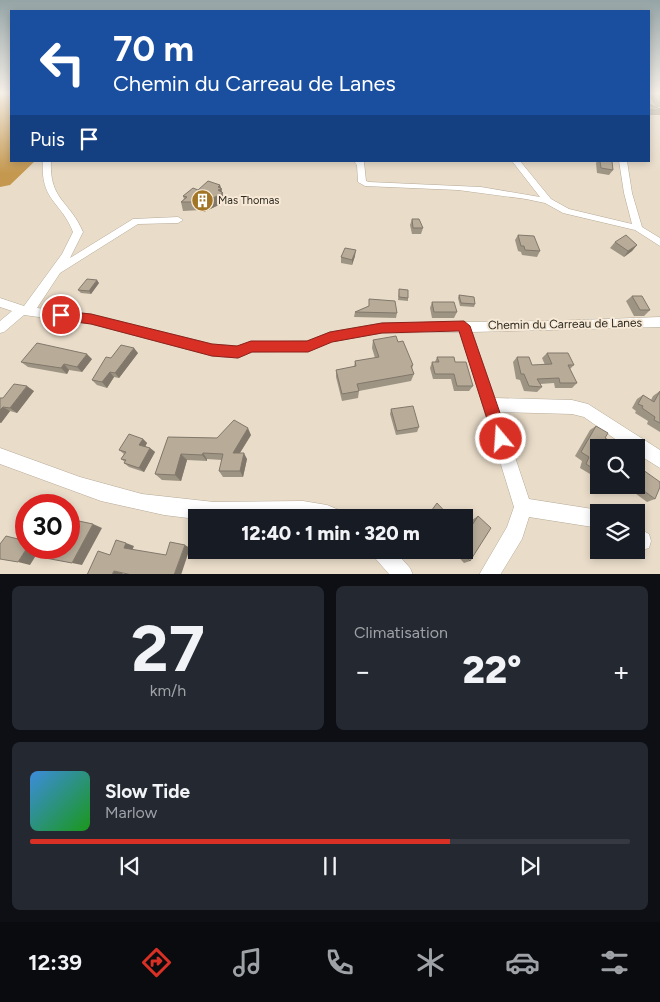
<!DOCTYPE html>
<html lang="fr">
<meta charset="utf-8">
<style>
:root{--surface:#171b24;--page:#242831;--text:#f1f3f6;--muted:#9ea1a6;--line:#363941;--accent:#d93025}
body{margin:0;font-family:Figtree,sans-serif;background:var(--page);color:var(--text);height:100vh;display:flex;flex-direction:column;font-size:19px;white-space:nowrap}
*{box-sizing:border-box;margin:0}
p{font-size:16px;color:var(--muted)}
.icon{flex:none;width:28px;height:28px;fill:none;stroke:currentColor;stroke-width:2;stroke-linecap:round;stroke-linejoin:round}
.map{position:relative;height:574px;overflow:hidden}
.drawer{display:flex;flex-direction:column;gap:12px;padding:12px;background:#0d0f14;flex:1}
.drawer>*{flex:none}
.top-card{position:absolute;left:10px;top:10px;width:640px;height:152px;border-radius:0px;box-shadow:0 2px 8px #0003;background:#1a4fa0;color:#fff;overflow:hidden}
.buttons{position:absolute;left:590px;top:439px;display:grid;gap:10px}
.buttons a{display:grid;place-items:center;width:55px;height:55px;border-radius:0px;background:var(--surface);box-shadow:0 2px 8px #0003;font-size:25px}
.speed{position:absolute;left:15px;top:494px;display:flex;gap:10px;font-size:25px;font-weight:700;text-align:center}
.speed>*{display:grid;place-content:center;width:65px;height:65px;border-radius:50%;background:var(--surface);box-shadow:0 2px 8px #0003;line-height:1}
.speed .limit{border:8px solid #d22;background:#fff;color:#111}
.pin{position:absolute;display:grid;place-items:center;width:42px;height:42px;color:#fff;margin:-21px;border:2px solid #fff;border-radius:50%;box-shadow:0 1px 5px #0007}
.me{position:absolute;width:55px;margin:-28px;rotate:342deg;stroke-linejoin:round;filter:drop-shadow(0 0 4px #0008)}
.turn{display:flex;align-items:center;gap:18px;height:105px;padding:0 20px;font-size:22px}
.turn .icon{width:65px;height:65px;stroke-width:2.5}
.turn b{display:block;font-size:35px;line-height:42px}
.then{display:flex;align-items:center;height:48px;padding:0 20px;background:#0003;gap:10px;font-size:19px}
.big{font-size:38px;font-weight:800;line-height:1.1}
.drawer .card{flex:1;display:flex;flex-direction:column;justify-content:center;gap:8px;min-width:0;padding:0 18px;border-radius:8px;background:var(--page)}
.drawer .dial{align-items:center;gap:0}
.dial b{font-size:65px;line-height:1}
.song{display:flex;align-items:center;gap:15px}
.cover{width:60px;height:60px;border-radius:8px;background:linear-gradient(135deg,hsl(210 70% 55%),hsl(120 70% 35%))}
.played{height:5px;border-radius:2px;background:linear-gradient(90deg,var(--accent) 70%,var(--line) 70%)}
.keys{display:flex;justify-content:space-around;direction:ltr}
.heat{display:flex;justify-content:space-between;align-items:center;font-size:28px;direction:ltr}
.drawer .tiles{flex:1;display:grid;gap:12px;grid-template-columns:1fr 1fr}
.card:last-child{grid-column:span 2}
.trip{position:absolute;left:188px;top:509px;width:285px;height:50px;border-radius:0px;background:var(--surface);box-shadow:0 2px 8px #0003;font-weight:800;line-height:50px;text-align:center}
.dock{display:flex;height:80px;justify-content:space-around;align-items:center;background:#090b0e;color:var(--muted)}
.dock .icon{width:35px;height:35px}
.dock .active{color:var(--accent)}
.dock b{font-size:22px;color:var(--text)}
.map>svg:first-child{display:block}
</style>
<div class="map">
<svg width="660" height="575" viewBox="0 0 660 575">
<rect width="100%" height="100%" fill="#e9dcc9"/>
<!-- forest -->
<path fill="#c4984f" d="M0 93H11V161H35L10 185 0 187Z"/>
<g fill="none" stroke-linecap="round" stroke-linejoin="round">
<defs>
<path id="street" d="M43 161H51C49 200 70 201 83 232L70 258 133 219 178 217 183 220 178 223 138 224 60 273 37 308 91 314 212 344 238 346 251 342 307 341 330 332 382 323 553 321 660 317V327L472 332 495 398 572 400 588 404 660 450V468L636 453V448H628L584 417 572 414 500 412 529 499 599 510 605 512H599V528L529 517 522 539 500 575H479L507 527 514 507 460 332 382 333 331 342 308 351 252 352 238 358 212 356 91 324 24 315 4 332 0 333V321L12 311 0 307V298L24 306 62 254 73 232C61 201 40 201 43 161Z
M354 161 364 162 366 181 369 182 481 187 540 197 512 161H520L551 199 569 209 632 224 624 193 619 161H627L632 193 642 227 660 238V246L635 230 563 213 545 203 526 199 458 190 365 186 358 182 357 165Z
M0 448 80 477 142 494 214 502 303 501 327 505 344 512 347 518 196 519 164 515 101 501 0 464Z
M636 527 649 534 651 541 649 548 642 550 636 548Z
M372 550H394L410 568 413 575H390L374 557Z"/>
</defs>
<!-- street casing -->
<use href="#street" stroke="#b6aa97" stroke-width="1"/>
<!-- street -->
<use href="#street" fill="#fff" fill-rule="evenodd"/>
</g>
<!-- wall -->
<path fill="#9e9484" d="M649 93H660V107H656L649 95Z
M649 104 660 109V115H649Z
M597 161H612L613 170 609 175 597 173 596 163Z
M220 185 225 202 204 212 201 210 183 211 181 202 184 199 183 196 198 190Z
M412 219 423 228 421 234H412L410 225Z
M518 235 540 251 537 257 522 255 521 252 518 251 515 240Z
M615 242 637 245 632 251 624 257 610 248Z
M355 256 352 265 341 263V257Z
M99 283 91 294 81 293 78 290Z
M399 289 408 298V301L398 300Z
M459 295 475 304 474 307 460 306 458 298Z
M632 296 650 310 644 316H634L626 301Z
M369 299 397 313 396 318 354 317 355 312 369 306Z
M432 302 457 312 454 318H432L430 308Z
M373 340 398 342 413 365 412 369 414 374 411 381 359 391 358 398 342 401 336 377V370L354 367 355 361 375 358 372 348Z
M138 353 119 378 114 377 107 388 97 385 92 380 111 358Z
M547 353 574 365 570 369 577 383 572 388H555L554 383 540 384 542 387 537 392 524 391 520 380 516 379 513 362 517 357 532 365H545L542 358Z
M437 357 455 362 473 386 469 391H454L451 379H433L430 368 432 362H435Z
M92 359 82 372 69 370 67 374 28 367 21 362Z
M34 391 17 413 10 411 1 423H0V398H3Z
M660 391V432L647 424 648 421 635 413 636 411 632 408 637 399 643 395 651 400 653 396Z
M391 409 419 427 417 432 396 435 390 414Z
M596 426 605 438 597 471 590 474 580 468 582 461 575 456 590 430Z
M251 435 240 453 247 459 243 477H223L219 471 222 460 207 459V461L187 460 181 481 162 480 155 474 168 437 217 438Z
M143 439 147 443 145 446 150 448 155 452 144 472 129 467 124 463 125 462 121 459 124 454 119 450Z
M624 485H636L655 499 647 502Z
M478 516 470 561 464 563 452 550 448 552 446 550H464L465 531 472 520Z"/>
<!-- shaded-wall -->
<path fill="#81786b" d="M220 185 225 202 204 212 201 204Z
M637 245 632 251 624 257 628 251Z
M356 250 355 256 352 265V260Z
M97 280 99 283 91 294 89 291Z
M134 348 138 353 119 378 115 373Z
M87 354 92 359 82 372 77 367Z
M64 364 69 370 67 374 61 368Z
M110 372 114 377 107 388 102 382Z
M27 386 34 391 17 413 10 408Z
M3 407 10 411 1 423 0 422V410Z
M248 428 251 435 236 459 233 453Z
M143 439 147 443 144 449 139 445Z
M150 448 155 452 144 472 139 468Z
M203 453 207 459V461L202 455Z
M244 453 247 459 243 477 240 471Z
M181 454 187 460 181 481 175 475Z
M93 524 102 528 82 565 72 563Z
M126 543 134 546 132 551 124 548Z
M185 545 190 548 181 575H174Z
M27 548H34L40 549 30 565 18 562Z
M114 571 123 573 122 575H112Z"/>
<!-- building -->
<path fill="#b8ac99" stroke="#81786b" d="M652 93H660V103H659Z
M649 104 660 109V110H649Z
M600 161H612L613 170 601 168Z
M208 181 220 185 218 187 222 189 218 190 223 193 201 204 198 202H181L187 197 183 196 193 188 198 190Z
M412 219H419L423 228H413Z
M518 235 534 236 540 251 525 250 524 246H521Z
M626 235 637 245 628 251 615 242Z
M345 248 356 250 352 260 341 257Z
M87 279 97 280 89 291 78 290Z
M399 289 408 290V298L399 297Z
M459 295 474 297 475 304 461 303Z
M632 296H642L650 310H640Z
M369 299 395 301 397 313 355 312 369 306Z
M432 302H454L457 312H434Z
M396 336 398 342 403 341 413 365 411 366 414 374 357 384 359 391 342 394 336 370 356 366 355 361 379 357 373 340Z
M37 343 87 354 77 367 64 364 61 368 21 362Z
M121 345 134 348 115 373 110 372 102 382 92 380 106 357 111 358Z
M547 353H568L574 365H568L577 383H560L559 378 537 379 542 387 529 386 524 374H521L517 357H529L532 365 552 364Z
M437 357H454L455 362H466L473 386H457L454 374H435L432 362H439Z
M14 384 27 386 10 408 3 407 0 410V398H3Z
M660 391V423L654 420 655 417 642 408 643 406 638 404 643 395 654 402Z
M413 406 419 427 397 431 391 409Z
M234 420 248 428 233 453H244L240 471H219L223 454 203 453 202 455 181 454 175 475 155 474 168 437 217 438Z
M596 426 608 433 605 438 612 442 610 446 612 448H599V468L597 471 586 464 589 457 581 452Z
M129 434 143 439 139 445 150 448 139 468 124 463 126 460 121 459 126 452 119 450Z
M636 465 660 482V487L655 499 636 485Z
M437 503 451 518H426Z
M478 516 491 528 470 561 460 550H464V530L467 533Z
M69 519 93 524 72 563 40 557 44 550 34 548H69Z
M6 536 26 541V548H27L18 562 0 559V544Z
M116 540 126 543 124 548 166 555 170 542 185 545 174 575H132L114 571 112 575H87L98 551 110 555Z"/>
<!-- sky -->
<linearGradient id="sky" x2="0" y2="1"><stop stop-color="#95a4a6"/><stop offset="0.54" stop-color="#f5efe7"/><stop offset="1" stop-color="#f5efe7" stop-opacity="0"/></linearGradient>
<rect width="660" height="173" fill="url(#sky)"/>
<!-- route -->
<path fill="#d93025" stroke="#8d1f18" d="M61 311 91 314 212 344 237 346 251 341H307L330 332 382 323 464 321 470 326 509 439 506 444 501 447 495 444 459 331 382 333 332 342 308 352H252L238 358 212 356 91 324 61 320 55 315Z"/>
<!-- icons -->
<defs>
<symbol id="building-disc" viewBox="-11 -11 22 22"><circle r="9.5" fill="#a17525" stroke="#f7e9d6"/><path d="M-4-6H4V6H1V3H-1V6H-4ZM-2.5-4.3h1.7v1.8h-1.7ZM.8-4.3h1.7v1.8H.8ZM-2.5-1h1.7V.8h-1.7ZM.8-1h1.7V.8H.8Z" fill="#fff"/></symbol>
</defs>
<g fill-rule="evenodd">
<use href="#building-disc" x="190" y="188" width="25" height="25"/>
</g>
<g text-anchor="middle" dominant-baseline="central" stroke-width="4" stroke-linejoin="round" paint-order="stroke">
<!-- far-poi labels -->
<g font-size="11" fill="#302c24" stroke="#f7e9d6" text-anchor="start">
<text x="218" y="200">Mas Thomas</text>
</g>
<!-- street labels -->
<g font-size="12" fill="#302c24" stroke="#f7e9d6">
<text transform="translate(565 324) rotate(-1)">Chemin du Carreau de Lanes</text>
</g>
</g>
</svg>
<div class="buttons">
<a><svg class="icon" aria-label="search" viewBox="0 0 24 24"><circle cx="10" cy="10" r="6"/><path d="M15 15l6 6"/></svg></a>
<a><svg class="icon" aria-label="layers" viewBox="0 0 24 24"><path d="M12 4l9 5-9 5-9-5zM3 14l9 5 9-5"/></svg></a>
</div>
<div class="speed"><div class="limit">30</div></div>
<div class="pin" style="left:61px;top:315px;background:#d93025"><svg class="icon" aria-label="arrive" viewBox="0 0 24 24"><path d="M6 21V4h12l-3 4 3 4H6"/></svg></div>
<svg class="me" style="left:501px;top:439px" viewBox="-20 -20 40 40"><circle r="17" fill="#d93025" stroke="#fff" stroke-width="3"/><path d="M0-11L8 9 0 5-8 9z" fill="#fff"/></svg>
<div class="trip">12:40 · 1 min · 320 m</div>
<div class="top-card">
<div class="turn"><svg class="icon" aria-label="left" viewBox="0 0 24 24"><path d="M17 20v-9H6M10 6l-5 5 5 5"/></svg><div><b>70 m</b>Chemin du Carreau de Lanes</div></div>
<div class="then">Puis<svg class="icon" aria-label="arrive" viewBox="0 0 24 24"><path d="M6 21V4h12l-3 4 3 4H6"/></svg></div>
</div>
</div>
<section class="drawer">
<div class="tiles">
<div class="card dial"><b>27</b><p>km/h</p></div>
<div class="card"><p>Climatisation</p>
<div class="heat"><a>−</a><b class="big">22°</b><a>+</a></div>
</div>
<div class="card">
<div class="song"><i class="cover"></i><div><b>Slow Tide</b><p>Marlow</p></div></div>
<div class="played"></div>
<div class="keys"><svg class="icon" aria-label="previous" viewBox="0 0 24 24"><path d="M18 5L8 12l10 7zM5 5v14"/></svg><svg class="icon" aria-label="pause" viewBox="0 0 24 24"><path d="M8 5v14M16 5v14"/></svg><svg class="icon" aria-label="next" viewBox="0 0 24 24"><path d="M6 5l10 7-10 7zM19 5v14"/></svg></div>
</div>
</div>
</section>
<nav class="dock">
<b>12:39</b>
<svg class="icon active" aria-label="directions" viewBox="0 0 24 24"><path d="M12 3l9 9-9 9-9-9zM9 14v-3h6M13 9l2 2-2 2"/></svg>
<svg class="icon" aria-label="music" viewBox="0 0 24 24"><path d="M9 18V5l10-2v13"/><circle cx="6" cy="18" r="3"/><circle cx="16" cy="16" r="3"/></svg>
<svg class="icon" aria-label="phone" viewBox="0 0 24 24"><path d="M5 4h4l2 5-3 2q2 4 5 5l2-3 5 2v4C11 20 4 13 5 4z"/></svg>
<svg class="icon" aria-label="climate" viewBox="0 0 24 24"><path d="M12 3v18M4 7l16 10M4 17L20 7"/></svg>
<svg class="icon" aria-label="car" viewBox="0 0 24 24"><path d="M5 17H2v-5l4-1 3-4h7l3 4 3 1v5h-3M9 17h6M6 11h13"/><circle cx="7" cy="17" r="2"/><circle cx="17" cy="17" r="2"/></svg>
<svg class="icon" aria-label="filters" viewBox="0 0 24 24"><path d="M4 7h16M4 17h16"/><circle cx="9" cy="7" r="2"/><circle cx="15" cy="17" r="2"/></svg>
</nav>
